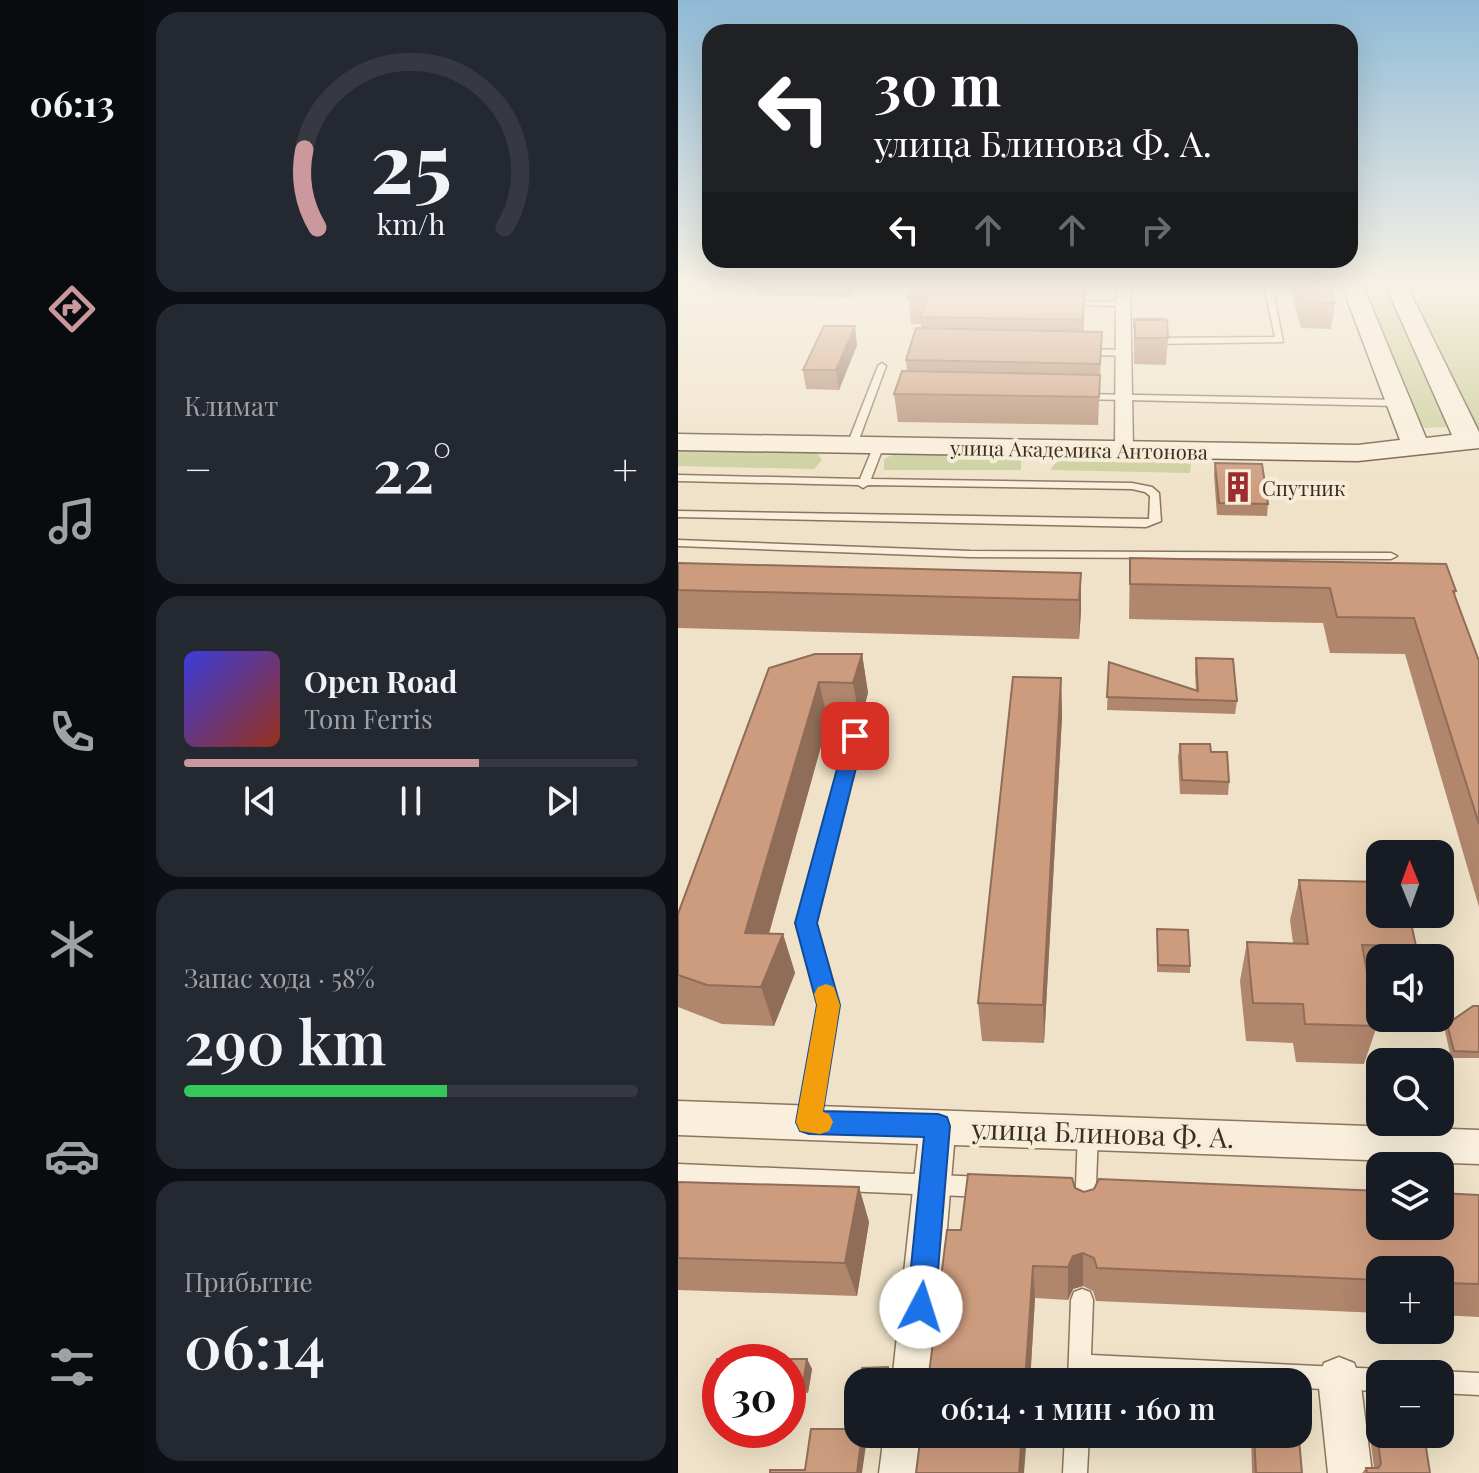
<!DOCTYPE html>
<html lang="ru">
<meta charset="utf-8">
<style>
:root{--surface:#171b24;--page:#242831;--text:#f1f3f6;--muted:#9ea1a6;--line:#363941;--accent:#cb999d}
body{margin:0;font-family:"Playfair Display",serif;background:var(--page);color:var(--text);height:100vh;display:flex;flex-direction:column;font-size:30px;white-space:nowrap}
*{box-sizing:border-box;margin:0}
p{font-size:26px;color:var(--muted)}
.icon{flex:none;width:44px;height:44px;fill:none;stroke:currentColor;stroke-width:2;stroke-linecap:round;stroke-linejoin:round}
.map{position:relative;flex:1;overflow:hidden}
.panel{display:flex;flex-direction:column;gap:12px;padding:12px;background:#0d0f14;width:534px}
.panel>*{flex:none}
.hud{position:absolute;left:24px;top:24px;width:656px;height:244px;border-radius:24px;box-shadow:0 8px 32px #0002;background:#202124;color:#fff;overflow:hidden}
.needle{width:52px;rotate:359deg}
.controls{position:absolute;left:688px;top:840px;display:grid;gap:16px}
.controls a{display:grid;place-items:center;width:88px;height:88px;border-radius:16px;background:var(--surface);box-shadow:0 8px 32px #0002;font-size:40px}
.speed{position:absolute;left:24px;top:1344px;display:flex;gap:16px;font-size:40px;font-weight:700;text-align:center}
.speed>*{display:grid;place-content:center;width:104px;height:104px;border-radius:50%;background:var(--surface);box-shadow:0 8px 32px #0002;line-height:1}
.speed .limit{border:12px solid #d22;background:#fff;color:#111}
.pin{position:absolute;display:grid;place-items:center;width:68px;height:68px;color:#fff;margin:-34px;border-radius:16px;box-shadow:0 4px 12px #0006}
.me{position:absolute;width:88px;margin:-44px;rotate:5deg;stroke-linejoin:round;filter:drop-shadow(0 0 6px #0008)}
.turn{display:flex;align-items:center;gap:28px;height:168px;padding:0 40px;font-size:36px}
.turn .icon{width:104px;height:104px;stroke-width:2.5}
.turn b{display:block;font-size:56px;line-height:68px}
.lanes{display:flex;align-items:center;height:76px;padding:0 40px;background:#0003;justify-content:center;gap:40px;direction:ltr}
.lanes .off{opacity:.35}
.big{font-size:60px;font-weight:600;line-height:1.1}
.panel .tile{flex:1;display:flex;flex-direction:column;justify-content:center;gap:12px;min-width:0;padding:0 28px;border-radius:24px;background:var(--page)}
.panel .dial{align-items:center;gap:0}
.dial svg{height:208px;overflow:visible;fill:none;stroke:var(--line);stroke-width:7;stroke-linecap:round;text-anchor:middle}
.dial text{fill:var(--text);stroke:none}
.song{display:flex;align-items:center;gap:24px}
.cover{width:96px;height:96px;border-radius:12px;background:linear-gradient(135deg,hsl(240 70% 55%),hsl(10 70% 35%))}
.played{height:8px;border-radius:4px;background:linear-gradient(90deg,var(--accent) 65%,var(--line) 65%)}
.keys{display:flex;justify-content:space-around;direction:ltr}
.heat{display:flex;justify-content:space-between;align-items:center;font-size:44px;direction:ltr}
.charge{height:12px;border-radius:6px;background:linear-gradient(90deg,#34c759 58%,var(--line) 0)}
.trip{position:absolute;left:166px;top:1368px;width:468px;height:80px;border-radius:24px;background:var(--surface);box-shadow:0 8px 32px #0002;font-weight:600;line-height:80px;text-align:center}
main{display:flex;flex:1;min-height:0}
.tab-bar{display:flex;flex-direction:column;width:144px;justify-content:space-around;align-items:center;background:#090b0e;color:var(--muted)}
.tab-bar .icon{width:56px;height:56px}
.tab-bar .on{color:var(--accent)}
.tab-bar b{font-size:36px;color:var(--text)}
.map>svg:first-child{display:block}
</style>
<main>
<nav class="tab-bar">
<b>06:13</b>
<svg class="icon on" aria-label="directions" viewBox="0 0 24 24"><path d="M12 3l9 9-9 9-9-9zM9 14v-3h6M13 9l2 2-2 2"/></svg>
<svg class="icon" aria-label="music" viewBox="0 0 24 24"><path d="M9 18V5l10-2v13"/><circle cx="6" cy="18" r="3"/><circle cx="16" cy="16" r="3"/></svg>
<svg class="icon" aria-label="phone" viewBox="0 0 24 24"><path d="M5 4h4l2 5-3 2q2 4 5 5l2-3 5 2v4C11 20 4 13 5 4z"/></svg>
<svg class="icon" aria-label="climate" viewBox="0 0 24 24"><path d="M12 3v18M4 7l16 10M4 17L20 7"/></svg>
<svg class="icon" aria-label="car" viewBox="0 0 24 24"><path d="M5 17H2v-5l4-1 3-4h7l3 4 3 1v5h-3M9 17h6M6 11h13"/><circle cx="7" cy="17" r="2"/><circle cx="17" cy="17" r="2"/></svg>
<svg class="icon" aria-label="filters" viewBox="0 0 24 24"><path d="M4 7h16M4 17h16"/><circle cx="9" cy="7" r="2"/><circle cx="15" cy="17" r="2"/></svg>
</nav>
<section class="panel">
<div class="tile dial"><svg viewBox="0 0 100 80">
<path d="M14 69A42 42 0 1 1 86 69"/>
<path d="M14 69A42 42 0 0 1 9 39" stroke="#cb999d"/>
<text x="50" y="56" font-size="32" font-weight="700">25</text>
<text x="50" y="72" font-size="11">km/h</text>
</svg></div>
<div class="tile"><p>Климат</p>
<div class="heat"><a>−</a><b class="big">22°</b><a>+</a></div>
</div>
<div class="tile">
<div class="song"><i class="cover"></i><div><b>Open Road</b><p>Tom Ferris</p></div></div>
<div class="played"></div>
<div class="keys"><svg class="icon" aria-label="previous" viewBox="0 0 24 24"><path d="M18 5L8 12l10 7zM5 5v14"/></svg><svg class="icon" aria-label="pause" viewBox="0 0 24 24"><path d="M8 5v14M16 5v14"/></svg><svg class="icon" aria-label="next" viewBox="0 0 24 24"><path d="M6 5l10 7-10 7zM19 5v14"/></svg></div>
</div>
<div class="tile"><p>Запас хода · 58%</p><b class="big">290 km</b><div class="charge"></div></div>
<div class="tile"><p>Прибытие</p><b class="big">06:14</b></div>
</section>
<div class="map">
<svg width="801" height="1473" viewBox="0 0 801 1473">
<rect width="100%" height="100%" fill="#efe2c8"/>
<!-- green -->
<path fill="#cace9b" d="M681 286H710L773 422 770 427 747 428 738 422Z
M726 286H801V427L795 424Z
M0 450 138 451 144 460 136 469 0 466Z
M218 453 343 455V470H206V459Z
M389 458 510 460 513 462 512 473 373 470 377 463Z"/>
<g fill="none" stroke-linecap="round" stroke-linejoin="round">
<defs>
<path id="lane" d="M586 286H594L605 342 473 344 469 341 473 338 597 337Z
M389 301 444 302 448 304 444 306 386 305 385 303Z
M405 349 445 350 449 353 445 356 402 354 401 352Z
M204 363 208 366 179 445 170 447 169 445 200 366Z
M405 394 720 400 725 403 720 406 402 399 400 397Z
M201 442 206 445 193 479 454 483 474 487 481 493 483 521 468 527 0 517V511L471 519 472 496 467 492 454 489 190 485 185 488 180 485 0 481V475L182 479 196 445Z
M0 540 292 551 713 553 719 556 713 559 292 557 0 546Z
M177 731 184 736 136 923 160 1005 141 1122 138 1128 131 1131 124 1128 121 1122 142 1005 120 923 170 736Z
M410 1123 417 1125 420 1132 417 1211 414 1218 407 1221 400 1218 397 1211 400 1132 403 1125Z
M0 1164 306 1177 313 1180 316 1187 313 1194 306 1197 0 1184Z
M404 1289 412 1292 415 1300 413 1355 702 1369 711 1374H702V1391L620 1388V1382H501L412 1378V1382H390L393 1300 396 1292Z
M762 1371 801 1373V1395L762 1393V1374H754Z
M387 1434H411L409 1473H385Z"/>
<path id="street" d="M438 286H452L455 449 446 455 437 449Z
M0 1101 801 1130V1164L276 1145 256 1382H214L240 1144 0 1135Z
M661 1357 676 1363 682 1378 694 1473H650L640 1378 646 1363Z
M206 1434H250L245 1473H201Z"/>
<path id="secondary" d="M664 286H685L748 438 774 435 708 286H729L801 432V448L680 461 0 450V434L680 445 722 440Z"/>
</defs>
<!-- lane casing -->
<use href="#lane" stroke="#8c745d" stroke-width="3"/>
<!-- street casing -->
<use href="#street" stroke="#8c745d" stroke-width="3"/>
<!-- secondary casing -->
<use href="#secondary" stroke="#6e5540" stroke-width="3"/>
<!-- lane -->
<use href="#lane" fill="#f9efdc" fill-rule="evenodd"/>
<!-- street -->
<use href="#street" fill="#f9efdc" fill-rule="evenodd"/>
<!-- secondary -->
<use href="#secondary" fill="#f9efdc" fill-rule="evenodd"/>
</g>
<!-- wall -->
<path fill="#b0866c" d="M77 286H178L173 297 79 295Z
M235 286H412H408L405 332H424L420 425 220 422 216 394 229 371 228 360 243 328V324H233L230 298Z
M611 286H651L657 303 653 329 623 328Z
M456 319 490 338 488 365 456 364Z
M179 345 161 390 128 389 125 370Z
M537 463 590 504 589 516 539 515 536 475Z
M452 558 778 591 777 595 801 661V907L727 654 652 653 645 623 451 619Z
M0 563 403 573V611L401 639 0 628Z
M184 654 190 693 182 722 150 721 91 934H105L117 973 96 1026 44 1024 0 1007V914L91 668Z
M518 658 559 701 557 714 429 710 431 662 518 691 517 671Z
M383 678 384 717 366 1043 304 1041 300 1003Z
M502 744 533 752 551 782 550 795 502 794 500 757Z
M621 880 738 946 734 958H702V985L691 984 699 1026 686 1064 618 1062 615 1043 568 1041 562 981 569 942 615 943 612 920Z
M479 929 512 966V973L479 972Z
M801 1006V1058H773L767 1031 769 1024Z
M0 1182 181 1187 191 1222 179 1296 0 1290Z
M397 1188 406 1192 801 1195V1317L762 1315V1270H702V1313L418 1301 415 1291 405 1286 395 1289 390 1300 357 1298 352 1382H250L283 1230Z
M39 1359H129L134 1369 130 1393H110V1362H42V1393H40L33 1383Z
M698 1427 752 1473H684L688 1468H696L692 1436Z
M573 1434H620L624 1473H574Z"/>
<!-- shaded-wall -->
<path fill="#906d58" d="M172 286H178L173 297Z
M407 286V308L404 346V320Z
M177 326 179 345 161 390 158 370Z
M403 573V611L401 639V600Z
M184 654 190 693 182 722 175 683Z
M383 678 384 717 366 1043 365 1005Z
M141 682 150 721 80 972 67 933Z
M105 934 117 973 96 1026 83 987Z
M181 1187 191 1222 179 1296 167 1263Z
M405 1253V1286L395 1289 390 1300V1267L395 1256Z
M355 1266 357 1298 352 1382H347Z
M129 1359 134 1369 130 1393 125 1383Z
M184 1434H187L189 1438 184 1473H179Z
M344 1434H349L346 1473H341Z"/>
<!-- building -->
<path fill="#cd9c7e" stroke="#906d58" stroke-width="2" d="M235 286H407L404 320 242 317 249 298H230Z
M622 286H651L657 303 627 302Z
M456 319H487V320H457L456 329Z
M457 320H489L490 338H457Z
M146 326H177L158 370H125Z
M238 328 424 332 422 364 228 360Z
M224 371 422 375 421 397 216 394Z
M537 463 584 464 590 504 541 503Z
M452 558 768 564 778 591H775L801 661V824L736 618 659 617 652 588 452 584Z
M0 563 403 573 401 600 0 590Z
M137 654H184L175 683 141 682 67 933 105 934 83 987 29 985 0 975V914L91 668Z
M518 658 555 659 559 701 429 697 431 662 520 691Z
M335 677 383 678 365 1005 300 1003Z
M502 744H532L533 752H549L551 782 504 780Z
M621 880 702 882V914H731L738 946 684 945 699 1026 627 1024 625 1004 575 1003 569 942 630 944Z
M479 929 510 930 512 966 480 965Z
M795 1006H801V1052L776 1051 769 1024Z
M290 1174 394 1178 397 1188 406 1192 416 1189 421 1179 702 1191V1226H762V1193L801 1195V1284L762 1283V1270H702V1280L419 1268 416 1258 405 1253 395 1256 390 1267 355 1266 347 1382H250L269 1230H283Z
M0 1182 181 1187 167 1263 0 1258Z
M39 1359H129L125 1383H110V1362H42V1383H33Z
M210 1367V1379L215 1380V1382H182L184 1368Z
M698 1427 702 1428V1434H746L752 1473H689L688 1468H700L703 1464Z
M620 1428 624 1473H578L576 1434H620Z
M133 1429H180V1434H184L179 1473H92V1470H127Z
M243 1434H344L341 1473H238Z"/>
<!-- sky -->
<linearGradient id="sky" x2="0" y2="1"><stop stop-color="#8fbad6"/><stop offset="0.58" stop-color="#f8f2e6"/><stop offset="1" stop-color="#f8f2e6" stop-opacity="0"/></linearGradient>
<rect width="801" height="492" fill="url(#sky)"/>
<!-- route -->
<path fill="#1a73e8" stroke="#114b97" stroke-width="2" d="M177 729 186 736 139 923 162 1005 145 1111 260 1114 269 1117 272 1126 257 1307 253 1317 243 1321 233 1317 229 1307 246 1137 131 1134 122 1131 118 1122 139 1005 117 923 168 736Z"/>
<!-- slow -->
<path fill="#f59e0b" d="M148 984 156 987 162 1005 145 1112 151 1114 155 1122 151 1131 142 1134 122 1131 118 1122 139 1005 136 994 140 987Z"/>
<!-- icons -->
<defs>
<symbol id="building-bare" viewBox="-9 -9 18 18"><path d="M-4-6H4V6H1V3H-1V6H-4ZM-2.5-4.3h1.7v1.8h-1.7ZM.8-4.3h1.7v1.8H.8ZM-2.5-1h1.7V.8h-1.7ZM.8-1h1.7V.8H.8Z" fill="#9c2c31" stroke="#f6ecd8" stroke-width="2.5" paint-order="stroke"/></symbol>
</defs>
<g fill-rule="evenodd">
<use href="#building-bare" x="538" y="465" width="44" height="44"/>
</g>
<g text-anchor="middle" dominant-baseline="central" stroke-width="8" stroke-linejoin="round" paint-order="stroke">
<!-- far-street labels -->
<g font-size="20" fill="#3c2d20" stroke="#f6ecd8">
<text transform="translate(401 449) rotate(1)">улица Академика Антонова</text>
</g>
<!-- far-poi labels -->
<g font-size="20" fill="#3c2d20" stroke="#f6ecd8" text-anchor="start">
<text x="584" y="487">Спутник</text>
</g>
<!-- near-street labels -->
<g font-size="28" fill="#3c2d20" stroke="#f6ecd8">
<text transform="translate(425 1132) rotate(2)">улица Блинова Ф. А.</text>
</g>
</g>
</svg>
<div class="controls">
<a><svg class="needle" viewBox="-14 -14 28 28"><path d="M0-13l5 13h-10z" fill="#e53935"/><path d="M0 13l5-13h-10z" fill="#9ea1a6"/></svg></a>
<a><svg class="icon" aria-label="sound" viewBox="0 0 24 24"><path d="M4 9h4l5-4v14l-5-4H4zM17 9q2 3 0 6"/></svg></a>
<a><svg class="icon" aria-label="search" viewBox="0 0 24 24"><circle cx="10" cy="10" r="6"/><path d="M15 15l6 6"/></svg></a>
<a><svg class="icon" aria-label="layers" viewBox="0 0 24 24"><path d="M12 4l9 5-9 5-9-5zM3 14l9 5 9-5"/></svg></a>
<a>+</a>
<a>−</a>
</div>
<div class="speed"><div class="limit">30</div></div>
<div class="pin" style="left:177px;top:736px;background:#d93025"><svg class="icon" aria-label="arrive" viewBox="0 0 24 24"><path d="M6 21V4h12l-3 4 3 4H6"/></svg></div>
<svg class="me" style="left:243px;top:1307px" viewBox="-20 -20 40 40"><circle r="19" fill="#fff"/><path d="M0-13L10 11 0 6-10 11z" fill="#1a73e8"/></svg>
<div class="trip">06:14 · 1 мин · 160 m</div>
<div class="hud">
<div class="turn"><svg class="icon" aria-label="left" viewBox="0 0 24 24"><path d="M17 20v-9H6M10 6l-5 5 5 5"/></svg><div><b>30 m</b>улица Блинова Ф. А.</div></div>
<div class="lanes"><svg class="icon" aria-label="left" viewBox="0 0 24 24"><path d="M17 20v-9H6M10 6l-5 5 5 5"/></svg><svg class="icon off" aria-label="ahead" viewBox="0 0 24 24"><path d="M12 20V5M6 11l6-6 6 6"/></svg><svg class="icon off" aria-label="ahead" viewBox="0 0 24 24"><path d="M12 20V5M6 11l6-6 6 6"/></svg><svg class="icon off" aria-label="right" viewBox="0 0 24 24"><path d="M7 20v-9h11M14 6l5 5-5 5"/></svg></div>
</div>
</div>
</main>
